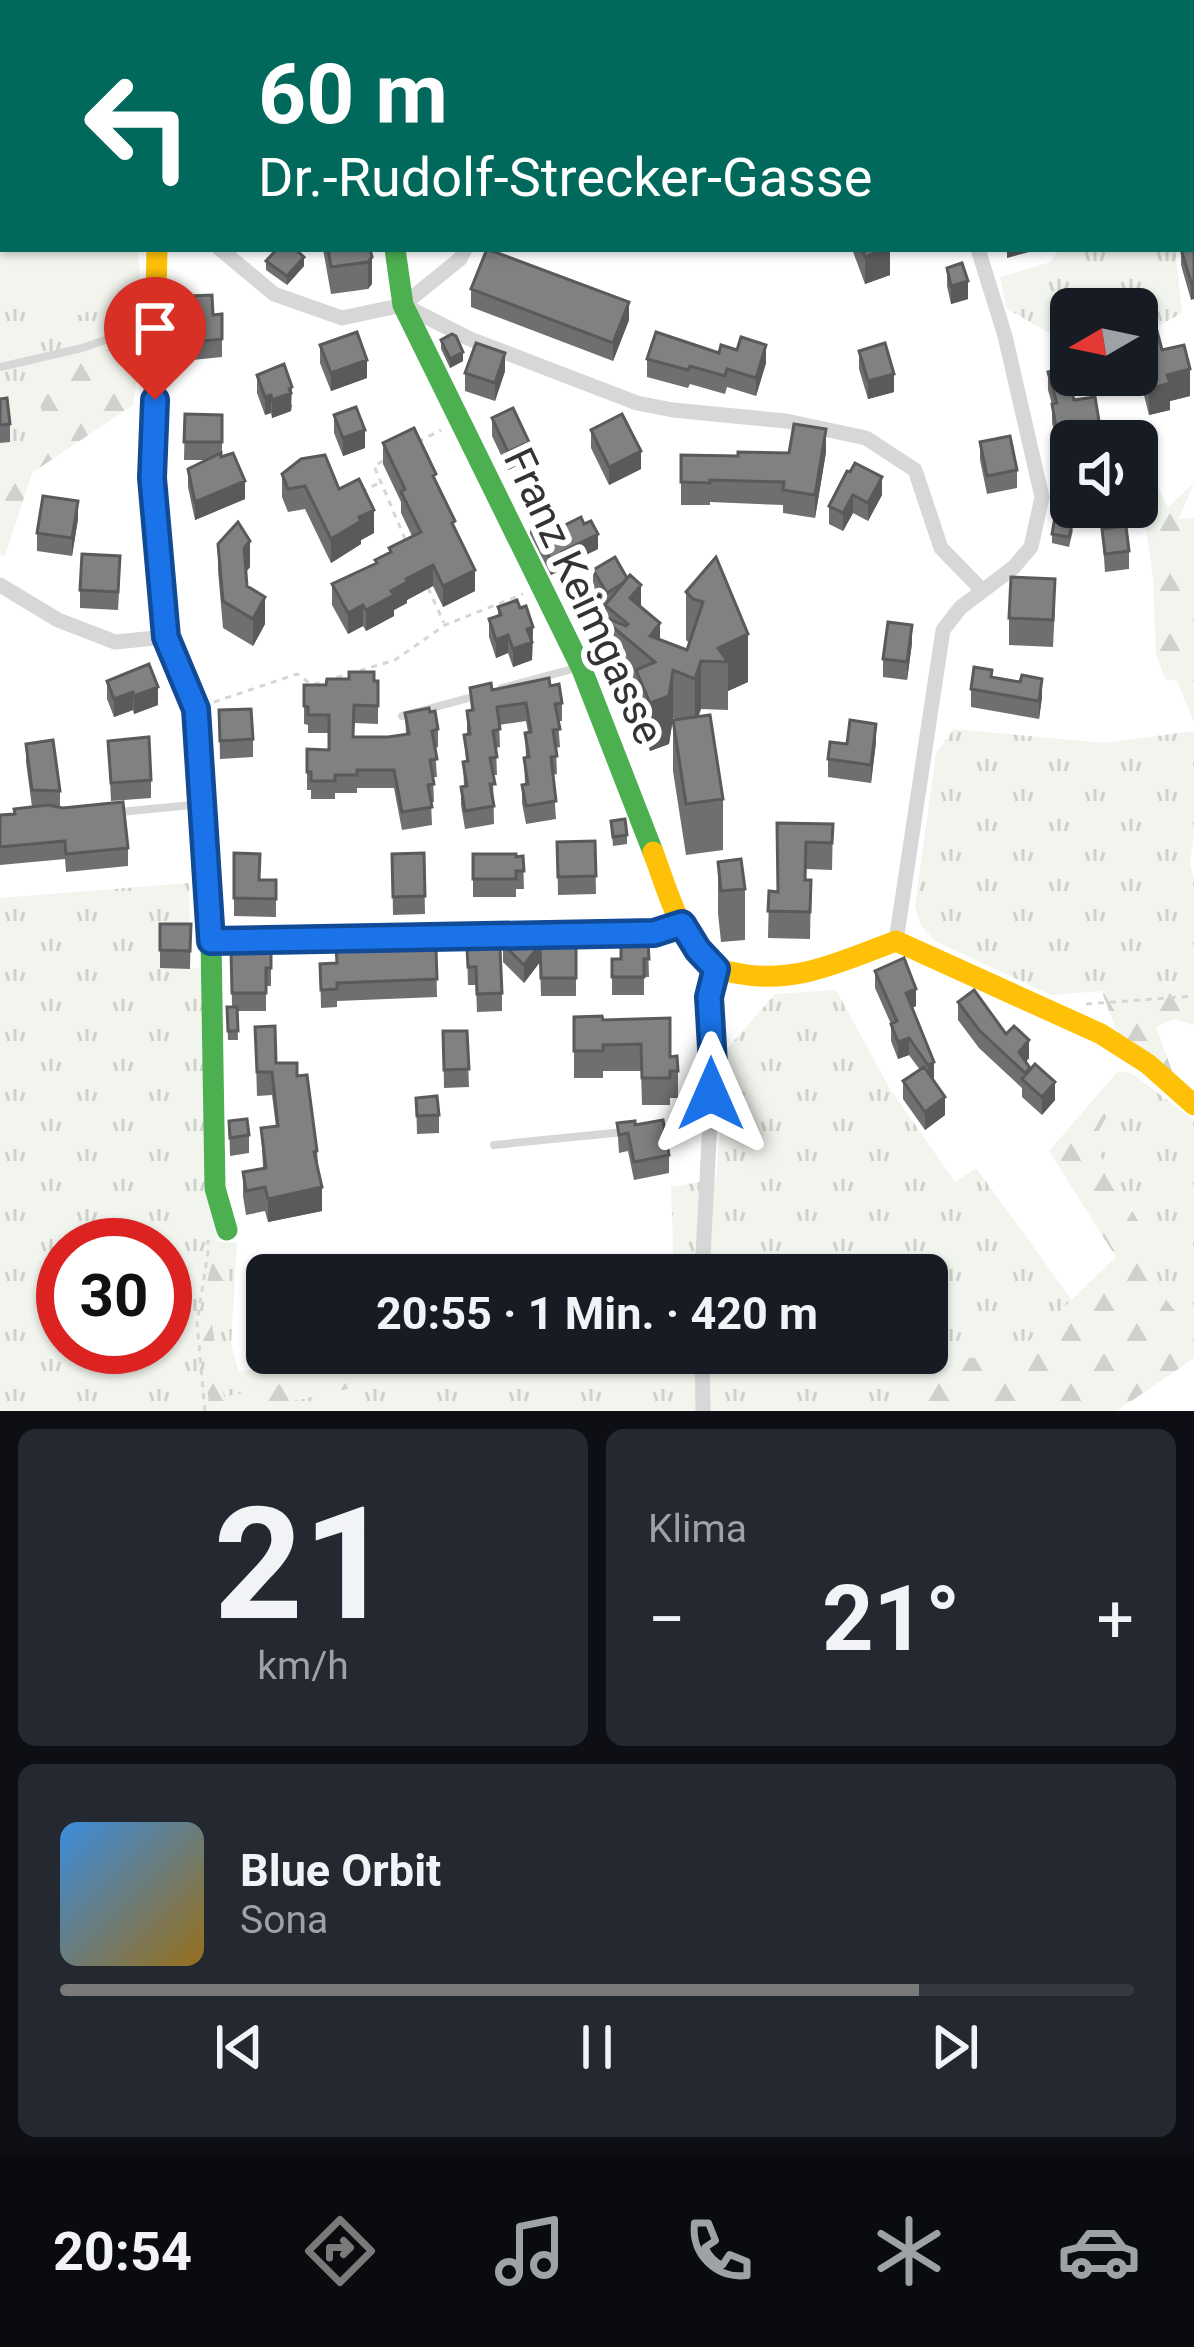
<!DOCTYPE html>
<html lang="de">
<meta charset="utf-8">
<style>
:root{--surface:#171b24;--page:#242831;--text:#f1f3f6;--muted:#9ea1a6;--line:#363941;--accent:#7a7a7a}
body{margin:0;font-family:Roboto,sans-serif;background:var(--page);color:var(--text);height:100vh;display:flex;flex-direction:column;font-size:45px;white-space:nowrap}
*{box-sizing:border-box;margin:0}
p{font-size:39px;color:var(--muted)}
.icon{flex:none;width:66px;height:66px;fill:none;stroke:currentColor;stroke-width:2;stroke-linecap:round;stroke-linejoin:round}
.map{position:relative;height:1411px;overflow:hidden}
.side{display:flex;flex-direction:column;gap:18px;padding:18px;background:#0d0f14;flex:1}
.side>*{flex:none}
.guide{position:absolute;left:0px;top:0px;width:1194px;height:252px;box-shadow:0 3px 9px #0004;background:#00695c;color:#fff;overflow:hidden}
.needle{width:78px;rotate:261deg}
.tools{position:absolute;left:1050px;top:288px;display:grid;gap:24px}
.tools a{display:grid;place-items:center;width:108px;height:108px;border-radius:18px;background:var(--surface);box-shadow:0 3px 9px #0004;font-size:60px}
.speed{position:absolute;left:36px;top:1218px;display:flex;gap:24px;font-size:60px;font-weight:700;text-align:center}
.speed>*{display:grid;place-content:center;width:156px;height:156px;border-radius:50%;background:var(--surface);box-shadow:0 3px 9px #0004;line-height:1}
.speed .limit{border:18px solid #d22;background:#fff;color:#111}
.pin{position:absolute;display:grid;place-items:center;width:102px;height:102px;color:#fff;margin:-123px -51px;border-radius:50% 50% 50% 0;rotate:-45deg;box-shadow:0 0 12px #0007}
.pin .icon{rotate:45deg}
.me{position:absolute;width:132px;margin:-66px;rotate:0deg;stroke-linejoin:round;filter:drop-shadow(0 0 9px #0008)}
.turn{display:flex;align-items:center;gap:42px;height:252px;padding:0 60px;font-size:54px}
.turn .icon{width:156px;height:156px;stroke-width:2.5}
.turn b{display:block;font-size:84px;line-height:102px}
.big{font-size:90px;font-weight:700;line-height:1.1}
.side .card{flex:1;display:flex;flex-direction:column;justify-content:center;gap:18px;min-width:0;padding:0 42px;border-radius:18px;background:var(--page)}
.side .dial{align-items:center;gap:0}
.dial b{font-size:156px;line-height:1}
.song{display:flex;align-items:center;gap:36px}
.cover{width:144px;height:144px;border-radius:18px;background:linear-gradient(135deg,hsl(210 70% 55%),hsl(40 70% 35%))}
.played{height:12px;border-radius:6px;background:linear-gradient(90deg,var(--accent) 80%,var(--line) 80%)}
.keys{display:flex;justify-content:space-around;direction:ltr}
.heat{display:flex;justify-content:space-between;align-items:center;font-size:66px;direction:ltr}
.side .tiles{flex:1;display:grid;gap:18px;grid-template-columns:1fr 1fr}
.card:last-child{grid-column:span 2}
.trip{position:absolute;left:246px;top:1254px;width:702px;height:120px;border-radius:18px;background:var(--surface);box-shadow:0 3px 9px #0004;font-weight:700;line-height:120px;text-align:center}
.menu{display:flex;height:192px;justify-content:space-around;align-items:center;background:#090b0e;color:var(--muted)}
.menu .icon{width:84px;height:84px}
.menu .on{color:var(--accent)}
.menu b{font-size:54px;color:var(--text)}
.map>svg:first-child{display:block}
</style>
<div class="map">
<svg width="1194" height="1411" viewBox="0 0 1194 1411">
<defs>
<pattern id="grass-tufts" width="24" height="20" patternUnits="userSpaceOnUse" patternTransform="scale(3)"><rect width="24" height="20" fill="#f1f5ed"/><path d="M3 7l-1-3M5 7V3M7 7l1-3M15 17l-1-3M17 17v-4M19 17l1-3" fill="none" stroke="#cfd2cc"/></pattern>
<pattern id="forest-firs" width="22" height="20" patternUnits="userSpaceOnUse" patternTransform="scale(3)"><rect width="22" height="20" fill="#f1f5ed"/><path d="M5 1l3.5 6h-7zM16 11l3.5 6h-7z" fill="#cfd2cc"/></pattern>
</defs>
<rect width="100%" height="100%" fill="#fff"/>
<!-- grass -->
<path fill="url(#grass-tufts)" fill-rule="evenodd" d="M1059 249H1175L1182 313 1137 338V309H1071V355L1058 358 1052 335 1006 308 1000 277 1050 262Z
M0 264 8 295 79 315 141 291 144 334 35 382 46 426 4 478 0 474Z
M954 729 1104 743 1194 731V834L1190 863 1194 880V982L1109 987 1102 991 1051 995 935 941 920 924 915 906 936 753Z
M189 883 190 968 208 967 211 1184 217 1241 237 1243 231 1344 239 1372 333 1353H927V1275H674L671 1187 716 1179 726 1050 775 994 836 990 890 1089 955 1182 976 1168 1072 1300 1012 1358H966L904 1411H0V898ZM63 1245H165V1347H63Z
M1131 1073 1194 1120V1322L1187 1326 1141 1268 1142 1226 1092 1142Z"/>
<!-- forest -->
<path fill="url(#forest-firs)" d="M144 334 133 405 32 473 5 556 0 555V474L4 477 46 426 34 382Z
M1137 448 1168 507 1194 483 1179 519 1194 602V722L1177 681 1165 679 1156 654 1153 577 1137 465Z
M1194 982V1025L1174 1019 1156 1027 1175 1079 1117 1032 1102 992 1109 987Z
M1118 1071 1131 1073 1092 1143 1142 1227 1141 1268 1187 1326 1194 1322V1358L1117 1411H904L966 1358 1012 1357 1116 1257 1049 1151Z
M217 1248 227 1275 212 1325 224 1397 420 1353H507L249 1411H210C203 1355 196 1302 217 1248Z"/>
<!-- park -->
<path fill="#f1f5ed" d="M0 61 3 63V249H138L141 291 79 315 7 295 0 264Z
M1194 518V602L1179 519Z"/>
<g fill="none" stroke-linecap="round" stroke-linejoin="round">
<!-- path -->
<path stroke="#d6d6d6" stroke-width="3" stroke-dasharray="6 6" stroke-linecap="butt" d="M0 38 3 40
M418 442 441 430
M383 461 374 466 406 541
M361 492 379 483
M428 588 444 623
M214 702 297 674 312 685 395 660 445 625 523 594
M1086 1004 1194 996
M205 1411 197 1323 208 1252V1240"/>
<!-- lane -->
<path stroke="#d7d7d7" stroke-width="8" d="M0 367 82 348 154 323
M502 688 580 667
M402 716 476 696
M120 812 201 804
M657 1129 708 1123
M494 1145 624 1132"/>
<!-- street -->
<path stroke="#d7d7d7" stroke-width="15" d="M127 0 128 3
M926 0V3
M1179 0V3
M614 3 617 0
M1191 137 1194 148
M220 249 274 294 342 318 403 305 460 259 465 249
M403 305 470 339 637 403 673 410 786 421 866 438 915 470 941 548 982 590
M0 585 58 620 115 642 166 637
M211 941 654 933 681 924
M896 941 943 630 960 608 1014 567 1031 547 1042 497 1005 336 978 249
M702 1275 713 1064 709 997 716 969
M702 1353 703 1411"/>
<!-- fast -->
<path stroke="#4caf50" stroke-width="21" d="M360 0V3
M395 249 403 305 581 667 653 852
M204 830 211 941 215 1188 227 1230"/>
<!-- slow -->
<path stroke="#ffc107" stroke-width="21" d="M157 249 152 478 166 637 196 709 204 830
M653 852C666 886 682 946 714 967 721 972 733 972 741 974 797 984 845 960 896 941L1101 1034 1148 1064 1194 1105"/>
</g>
<!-- wall -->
<path fill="#6f6f6f" d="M323 249H370L372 284 368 289 331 294Z
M852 249H890V275L865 284Z
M1181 249H1191V300L1181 265Z
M266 261 304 266 287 285 266 270Z
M947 268 968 299 951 304 947 286Z
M471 289 629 320 613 361 471 307Z
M190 296 213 315 222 314V357L192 360Z
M1137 336 1190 396 1170 401V410L1149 415 1137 368Z
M441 340 463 361 450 368 441 349Z
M320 345 367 378 331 391 320 363Z
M859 351 894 392 868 399 859 369Z
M719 353 766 363 756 396 727 387 725 394 690 384 688 388 647 377V359Z
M505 371 495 401 465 391V373Z
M1048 372 1100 427V441H1071V482L1063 485 1052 422V404L1048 390Z
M257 375 292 405 291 411 272 418 271 413 265 415 257 393Z
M0 399 10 424V442L0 443Z
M185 414 222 415V456L245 499 195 520 188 487V469L207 460H184Z
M334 415 365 448 343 456 334 433Z
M492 418 529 460 508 470 492 436Z
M591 430 641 469 609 485 591 448Z
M980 442 1017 470V488L987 494 980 460Z
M383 443 436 483 455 530 475 591 443 607 433 586 407 600V603L394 610V616L366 631 363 626 348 634 332 605V584L375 564V560L389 553V548L412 536 401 513V502L383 464Z
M826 452 815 518 783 513V505L710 502V505H681V455L738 456Z
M847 471 882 495 868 521 853 513 843 531 829 524V506Z
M282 474 339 489 374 533 361 540V544L331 563 305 509 288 512 282 497Z
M1073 507H1107L1106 527 1073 525Z
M78 519 72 556 37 551V533Z
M530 519 551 532 584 524 598 549 563 566V569L551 575 530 534Z
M1102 529 1129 551V569L1105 572Z
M1073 530 1069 547 1052 543V534Z
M218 544 250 567 246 572 247 586 265 624 253 646 223 628 218 571Z
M716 557 748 682 728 691V710L701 709 698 716 723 799V850L686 855 673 771V720L676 719 673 718 669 744 650 751 636 718V694L607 670V655L605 653V607L593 588V570L641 606 660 640 687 650 689 643 686 640V592Z
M120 574 118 610 80 608V590Z
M1055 606 1053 647 1009 645V618Z
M498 607 520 608 533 627 532 660 513 667 508 653 496 658 489 637V619L498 616Z
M912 643 907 680 883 677V659Z
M992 677 1042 697 1039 719 971 707V689Z
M349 679 378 681V724L354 723V737H388L406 734 405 713 438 729V747L435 748 437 777H433L434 802H431L432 825 402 830 394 788H357V793H335V799H311V790H307V749L329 750V733H308V725L304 724V685H326Z
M107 681 158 705 134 714 133 710 114 717 107 699Z
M550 686 562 703V721H558L560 747 556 748 557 774 553 775 556 819 526 824 522 803V785L525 784 524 758H526L525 733 528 732 526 721 499 725 500 747 496 748 497 775H493L494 824 465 829 461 805V787H464L463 762 466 761 464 735 467 734V711H471L470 688 492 690Z
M219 710 253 739V757L220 759Z
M108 741 151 780V798L111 801Z
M876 742 871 783 828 777V759L847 744Z
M26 744 60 791V808L128 848V866L66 872 65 859 0 865V815L14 814 32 807 26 762Z
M611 821 627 835V844L613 846Z
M777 823 833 824 832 870 806 869V880H811L810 939 768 938 769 891 777 892Z
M595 841 596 894 558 895 557 842Z
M234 853 259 880H276V917L234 916Z
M424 853 425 914 393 915 392 854Z
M473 854 523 856 524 889H516V897H473Z
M718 862 745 889V940L721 942 718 913Z
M160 924H191L190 969 160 968Z
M648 942 649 977H644V995H612V959H621Z
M503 944H576V996H541L540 962 524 983 503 962Z
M271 949V986H266V1011H237L238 1040H228L227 1007H232L231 950Z
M436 949 437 997 337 1001V1007L321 1008 320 964 336 963 369 951Z
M467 949 502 993V1011L477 1012 476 985H468Z
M875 971 916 1006 912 1008 945 1115 925 1130 903 1099V1081L920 1070 909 1055 898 1059 891 1041V1024L875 988Z
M958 1002 1006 1034 1029 1058 1026 1062 1055 1100 1042 1115 1022 1097V1088L979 1048 958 1020Z
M574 1017 603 1020 670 1057 678 1071V1098H670V1105H642L641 1071H603V1078H574Z
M255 1027 276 1063 297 1076 317 1151 322 1211 268 1222 265 1211 246 1215 243 1196V1172L263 1168 261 1128 276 1127 272 1095 257 1096Z
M443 1031H467L469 1087 444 1088Z
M416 1098 439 1115V1133L417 1134Z
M229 1121 249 1135V1153L230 1156Z
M617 1123 635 1125 669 1155V1173L634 1180 628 1151 619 1153Z"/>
<!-- shaded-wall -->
<path fill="#5a5a5a" d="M708 0H754V3H699Z
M887 249H890V275L865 284V257Z
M1007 249H1040L1007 258Z
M304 257V266L287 285V276Z
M372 257V284L368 289V262Z
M968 281V299L951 304V286Z
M1194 281V299L1191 300V282Z
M629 302V320L613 361V343Z
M766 345V363L756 396V378Z
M463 352V361L450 368V359Z
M505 353V371L495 401V383Z
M367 360V378L331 391V373Z
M1190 369V396L1170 401V410L1149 415V389L1167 375Z
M894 374V392L868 399V381Z
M292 387 291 411 272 418V400Z
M271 395V413L265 415V397Z
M826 429V452L815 518V495Z
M365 430V448L343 456V438Z
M529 442V460L508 470V452Z
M641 451V469L609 485V467Z
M1071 464V482L1063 485V467Z
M882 477V495L868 521V503Z
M245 481V499L195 520V502Z
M853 495V513L843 531V513Z
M78 501V519L72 556V538Z
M374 510V533L361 540V544L331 563V539L359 517Z
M598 534V549L563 566V569L551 575V561L562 552Z
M250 541V567L244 574V548Z
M433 565V586L407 600V603L394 610V616L366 631V610L406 579Z
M475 570V591L443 607V586Z
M641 585V633L630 598Z
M265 597V624L253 646V619Z
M363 605V626L348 634V613Z
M660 623V671L655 662 650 636Z
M912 625V643L907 680V662Z
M533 627 532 660 513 667V649L527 629Z
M748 634V682L728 691V662L718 648Z
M508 635V653L496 658V640Z
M701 661V709L695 727V679Z
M673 670V718L669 744 650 751V703Z
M1042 679V697L1039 719V701Z
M158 687V705L134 714V696Z
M133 692V710L114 717V699Z
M876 724V742L871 783V765Z
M540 944V962L524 983V965Z
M916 989V1006L906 1010V993Z
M909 1038V1055L898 1059V1042Z
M1029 1040V1058L1019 1070V1052Z
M934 1062V1079L928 1082V1065Z
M1055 1082V1100L1042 1115V1097Z
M945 1097V1115L925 1130V1112Z
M322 1187V1211L268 1222V1199Z"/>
<!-- building -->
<path fill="#818181" stroke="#5a5a5a" stroke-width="3" d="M70 0H102L103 3H71Z
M204 0H235L226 3H205Z
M239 0H341V3H240Z
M402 0H440V3H402Z
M629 0H708L699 3H630Z
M853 0H894L895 3H853Z
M955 0H990L991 3H955Z
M998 0H1017V3H998Z
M1035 0H1078L1079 3H1036Z
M1191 244H1194V281L1191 282 1181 249H1191Z
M277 249H295L304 257 287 276 266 261Z
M328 249H370L372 257 368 262 331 267Z
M487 249 629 302 613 343 471 289Z
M862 249H887L865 257Z
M962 263 968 281 951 286 947 268Z
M212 295 213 315 222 314V339L192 342 190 296Z
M1157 331 1162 350 1184 345 1190 369 1167 375 1170 383 1149 389 1137 336Z
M357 332 367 360 331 373 320 345Z
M656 332 719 353 721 345 737 350 741 337 766 345 756 378 727 369 725 376 690 366 688 370 647 359Z
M452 334 456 336 463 352 450 359 441 340Z
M476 343 505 353 495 383 465 373Z
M885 343 894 374 868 381 859 351Z
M284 364 292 387 289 389 291 393 272 400 271 395 265 397 257 375Z
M1065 367 1074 400 1095 397 1100 427 1090 429 1092 441H1071V464L1063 467 1052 404 1057 403 1048 372Z
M7 398 10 424 0 425V399Z
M356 407 365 430 343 438 334 415Z
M513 408 529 442 508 452 492 418Z
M185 414 222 415V442H184Z
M622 414 641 451 609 467 591 430Z
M794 424 826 429 815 495 783 490 784 482 710 480V483L681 482V455L738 456V452L789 453Z
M414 428 436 474 433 476 455 521 452 523 475 570 443 586 433 565 406 579 407 582 391 591 394 595 366 610 363 605 348 613 332 584 377 563 375 560 391 552 389 548 421 532 401 492 405 489 383 443Z
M1010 436 1017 470 987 476 980 442Z
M221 453V457L233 453 245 481 195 502 188 469Z
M325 455 339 489 359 479 374 510 359 517 361 521 331 539 305 486 288 489 282 474 301 459Z
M855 463 882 477 868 503 853 495 843 513 829 506 847 471 850 472Z
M43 496 78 501 72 538 37 533Z
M542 514 551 532 581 517 584 524 591 521 598 534 562 552 563 554 551 561 530 519Z
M1055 517 1073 521 1069 537 1052 534Z
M238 522 250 541 244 548 247 586 265 597 253 619 223 601 218 544Z
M1126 526 1129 551 1105 554 1102 529Z
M82 554 120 556 118 592 80 590Z
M615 557 627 578 623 583 607 593 593 570Z
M716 557 748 634 718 648 728 662 701 661 695 679 673 670 669 696 650 703 636 670 655 662 607 622 609 619 626 626 628 624 605 605 630 575 641 585 630 598 660 623 650 636 687 650 703 602 693 599 686 592Z
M1011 577 1055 579 1053 620 1009 618Z
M517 600 520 608 526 606 533 627 527 629 532 642 513 649 508 635 496 640 489 619 501 615 498 607Z
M888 622 912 625 907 662 883 659Z
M149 664 158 687 134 696 133 692 114 699 107 681Z
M974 667 992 670 991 677 1020 682 1022 675 1042 679 1039 701 971 689Z
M349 672H374V681H378V706L354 705 353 737H388L409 734 405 713 429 708 430 712 435 711 438 729 432 731 437 759 430 760 434 784 428 785 432 807 402 812 394 770H357V775H335V781H311V772H307V749L329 750V715H308V707L304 706V685H326L327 679H349Z
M549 678 550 686 559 684 562 703 555 704 560 729 553 730 557 756 551 757 556 801 526 806 522 785 528 784 524 758 529 757 525 733 531 732 526 703 497 707 500 729 493 731 497 757 490 758 495 784H490L494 806 465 811 461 787 467 786 463 762 468 761 464 735 470 734 467 711 473 710 470 688 491 683 492 690Z
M251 709 253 739 220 741 219 710Z
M710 715 723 799 686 804 673 720Z
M850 720 876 724 871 765 828 759 830 742 847 744Z
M149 737 151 780 111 783 108 741Z
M53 740 60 791 32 790 26 744Z
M123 802 128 848 66 854 65 841 0 847V815L15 814 14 809 48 805 63 808Z
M625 819 627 835 613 837 611 821Z
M777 823 833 824 832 843 806 842 805 880H811L810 912 768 911 769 891 778 892Z
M595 841 596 876 558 877 557 842Z
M234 853 260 854 259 880H276V899L234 898Z
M424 853 425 896 393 897 392 854Z
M473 854H516V857L523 856 524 871H516V879H473Z
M741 859 745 889 721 891 718 862Z
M160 924H191L190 951 160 950Z
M621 942H648L649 959H644V977H612V959H621Z
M503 944H576V978H541L540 944 524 965Z
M369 947V951L436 949 437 979 337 983V989L321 990 320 964 337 963 336 948Z
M500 948 502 993 477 994 476 967H468L467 949Z
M271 949V968H266V993H232L231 950Z
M904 958 916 989 906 993 934 1062 928 1065 909 1038 898 1042 891 1024 897 1021 875 971Z
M974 990 1006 1034 1014 1026 1029 1040 1019 1052 1030 1068 1025 1073 979 1030 958 1002Z
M227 1007H237L238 1031H228Z
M602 1016 603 1020 670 1018V1057L677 1056 678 1071H670V1078H642L641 1044 603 1045V1051H574V1017Z
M275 1026 276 1063H297V1076L307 1075 317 1151 314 1152 322 1187 268 1199 265 1187 246 1191 243 1172 266 1168 261 1128 278 1126 272 1072H257L255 1027Z
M443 1031H467L469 1069 444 1070Z
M1035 1064 1055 1082 1042 1097 1022 1079Z
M924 1067 945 1097 925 1112 903 1081Z
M437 1096 439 1115 417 1116 416 1098Z
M247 1119 249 1135 230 1138 229 1121Z
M663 1120 669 1155 634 1162 628 1133 619 1135 617 1123 635 1121V1125Z"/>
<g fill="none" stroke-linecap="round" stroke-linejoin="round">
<defs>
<path id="route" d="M155 400 152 478 166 637 196 709 211 941 654 933 682 924 698 950 716 969 709 997 713 1064 711 1094"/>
</defs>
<!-- route casing -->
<use href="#route" stroke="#114b97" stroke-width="30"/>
<!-- route -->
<use href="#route" stroke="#1a73e8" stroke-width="21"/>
</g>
<g text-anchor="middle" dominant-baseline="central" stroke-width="12" stroke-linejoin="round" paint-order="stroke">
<!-- street labels -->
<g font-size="42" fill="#333" stroke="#fff">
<text transform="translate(584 596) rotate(65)">Franz Keimgasse</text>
</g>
</g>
</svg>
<div class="tools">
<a><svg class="needle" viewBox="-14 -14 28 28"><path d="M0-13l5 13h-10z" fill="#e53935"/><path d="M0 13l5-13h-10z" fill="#9ea1a6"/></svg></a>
<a><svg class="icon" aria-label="sound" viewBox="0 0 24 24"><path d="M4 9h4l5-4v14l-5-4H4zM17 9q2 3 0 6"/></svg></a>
</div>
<div class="speed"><div class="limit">30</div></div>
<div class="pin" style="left:155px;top:400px;background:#d93025"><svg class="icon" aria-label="arrive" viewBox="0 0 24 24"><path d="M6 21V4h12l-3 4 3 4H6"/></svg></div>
<svg class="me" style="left:711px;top:1094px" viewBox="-20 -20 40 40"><path d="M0-17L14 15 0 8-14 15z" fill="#1a73e8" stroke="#fff" stroke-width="4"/></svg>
<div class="trip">20:55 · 1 Min. · 420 m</div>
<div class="guide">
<div class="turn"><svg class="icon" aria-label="left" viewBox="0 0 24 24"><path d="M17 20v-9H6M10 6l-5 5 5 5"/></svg><div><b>60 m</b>Dr.-Rudolf-Strecker-Gasse</div></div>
</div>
</div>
<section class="side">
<div class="tiles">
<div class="card dial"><b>21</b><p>km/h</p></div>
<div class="card"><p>Klima</p>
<div class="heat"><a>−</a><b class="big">21°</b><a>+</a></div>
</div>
<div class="card">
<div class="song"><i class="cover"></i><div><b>Blue Orbit</b><p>Sona</p></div></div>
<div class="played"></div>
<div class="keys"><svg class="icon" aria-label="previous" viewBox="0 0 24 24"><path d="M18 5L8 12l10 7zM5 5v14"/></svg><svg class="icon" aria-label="pause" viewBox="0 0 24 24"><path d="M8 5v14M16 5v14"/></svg><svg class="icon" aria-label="next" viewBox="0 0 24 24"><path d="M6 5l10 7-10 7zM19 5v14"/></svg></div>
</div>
</div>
</section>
<nav class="menu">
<b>20:54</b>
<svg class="icon on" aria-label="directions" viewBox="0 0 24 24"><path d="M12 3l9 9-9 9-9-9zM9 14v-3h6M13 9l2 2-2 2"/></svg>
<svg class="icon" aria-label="music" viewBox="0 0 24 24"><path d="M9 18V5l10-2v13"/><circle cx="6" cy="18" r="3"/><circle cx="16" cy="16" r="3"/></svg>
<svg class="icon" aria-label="phone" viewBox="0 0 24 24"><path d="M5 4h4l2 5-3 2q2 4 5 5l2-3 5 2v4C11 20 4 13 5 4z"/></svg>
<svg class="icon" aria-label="climate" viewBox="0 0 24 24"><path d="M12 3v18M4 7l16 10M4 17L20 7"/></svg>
<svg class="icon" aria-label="car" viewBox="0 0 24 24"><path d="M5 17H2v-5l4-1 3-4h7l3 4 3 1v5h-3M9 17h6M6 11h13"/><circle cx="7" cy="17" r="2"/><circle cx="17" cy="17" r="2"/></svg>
</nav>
